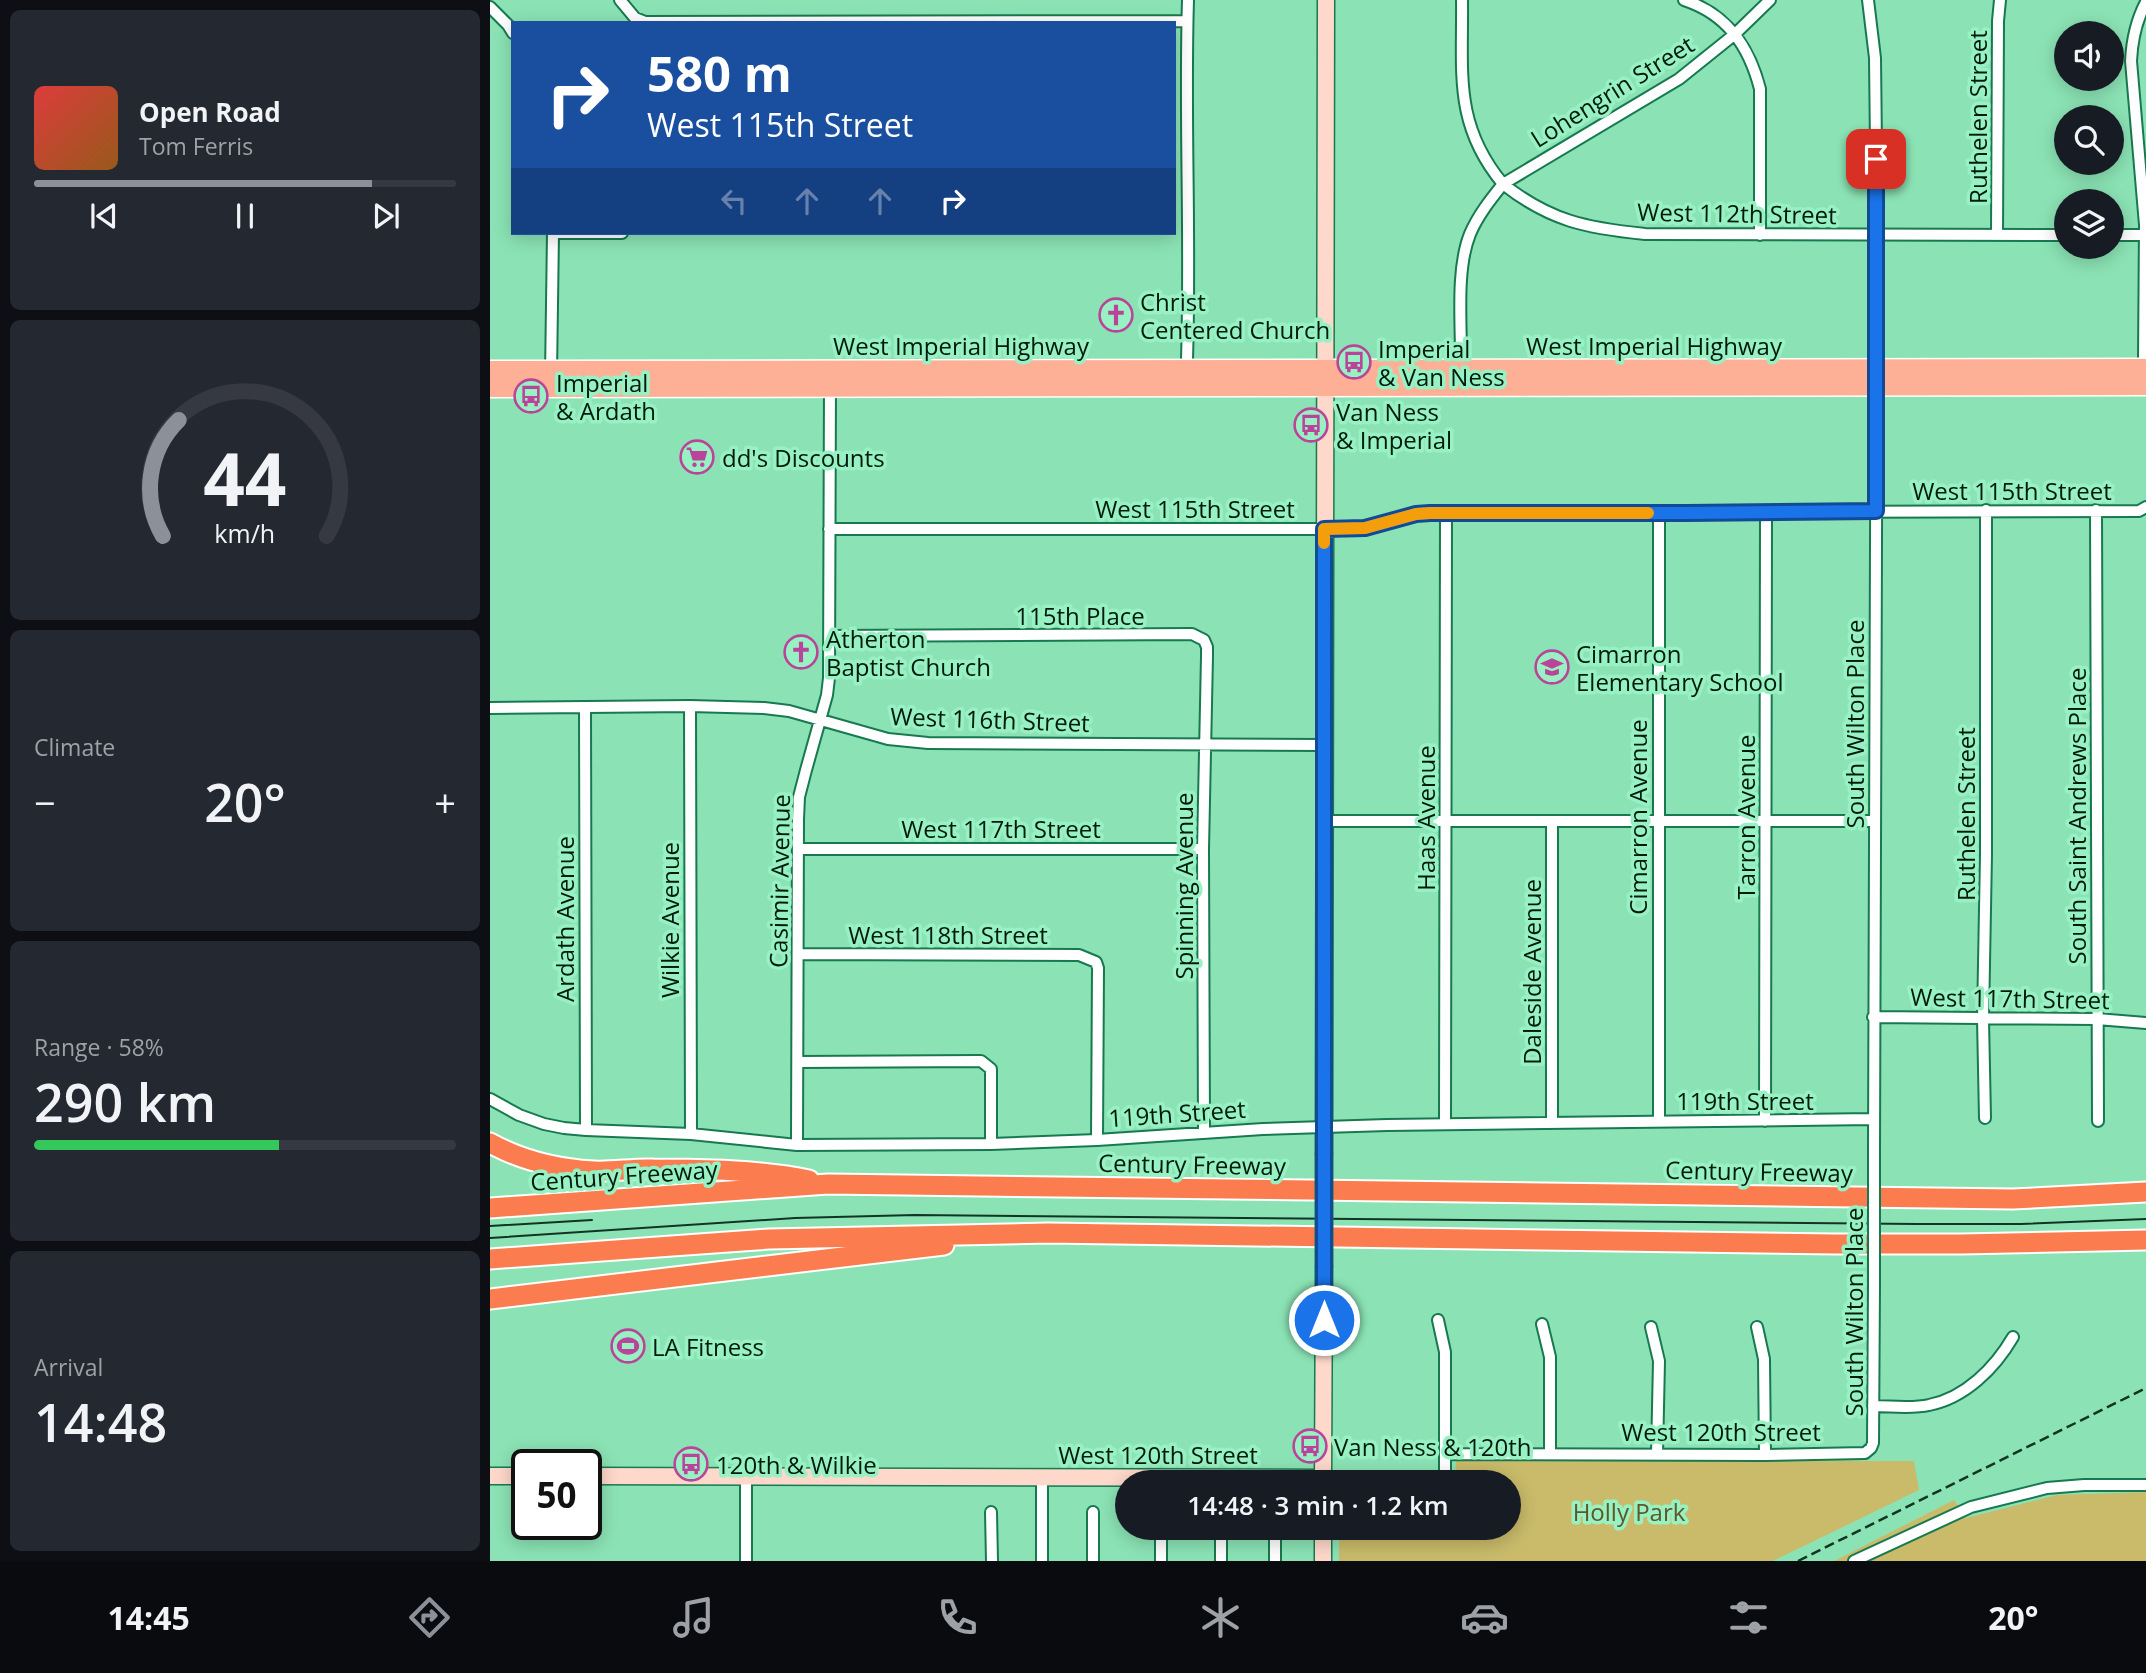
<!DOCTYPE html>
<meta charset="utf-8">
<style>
:root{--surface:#171b24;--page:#242831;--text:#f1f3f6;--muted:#9ea1a6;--line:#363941;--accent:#8c9099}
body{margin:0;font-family:"Open Sans",sans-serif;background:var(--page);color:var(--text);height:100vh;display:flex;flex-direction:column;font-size:26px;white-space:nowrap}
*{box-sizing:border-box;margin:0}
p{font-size:23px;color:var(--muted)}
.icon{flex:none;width:38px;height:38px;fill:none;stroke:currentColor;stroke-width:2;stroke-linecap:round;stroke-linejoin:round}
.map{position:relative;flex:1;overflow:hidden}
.sheet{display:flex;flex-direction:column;gap:10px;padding:10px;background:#0d0f14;width:490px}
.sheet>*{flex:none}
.banner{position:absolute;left:21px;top:21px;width:665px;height:214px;border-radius:0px;box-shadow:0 4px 18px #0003;background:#1a4fa0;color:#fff;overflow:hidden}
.tools{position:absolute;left:1564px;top:21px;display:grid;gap:14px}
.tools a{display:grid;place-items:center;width:70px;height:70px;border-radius:50%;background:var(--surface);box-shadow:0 4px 18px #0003;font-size:35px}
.speed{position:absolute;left:21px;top:1449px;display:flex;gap:14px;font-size:35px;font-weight:700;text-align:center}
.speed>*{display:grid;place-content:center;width:91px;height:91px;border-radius:50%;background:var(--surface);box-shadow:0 4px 18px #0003;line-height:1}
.speed .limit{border:4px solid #111;border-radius:10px;background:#fff;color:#111}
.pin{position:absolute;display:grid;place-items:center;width:60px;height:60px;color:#fff;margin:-30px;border-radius:14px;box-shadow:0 4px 10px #0006}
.me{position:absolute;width:77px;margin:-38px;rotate:0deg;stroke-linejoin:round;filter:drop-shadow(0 0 5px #0008)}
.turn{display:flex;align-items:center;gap:24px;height:147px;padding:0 21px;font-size:32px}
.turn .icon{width:91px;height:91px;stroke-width:2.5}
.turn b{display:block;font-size:49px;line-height:60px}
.lanes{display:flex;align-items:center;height:66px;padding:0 21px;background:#0003;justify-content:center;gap:35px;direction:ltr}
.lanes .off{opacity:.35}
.big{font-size:52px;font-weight:600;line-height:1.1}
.sheet .widget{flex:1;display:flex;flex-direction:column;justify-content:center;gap:10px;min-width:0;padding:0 24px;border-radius:10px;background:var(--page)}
.sheet .dial{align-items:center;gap:0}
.dial svg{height:182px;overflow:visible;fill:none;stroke:var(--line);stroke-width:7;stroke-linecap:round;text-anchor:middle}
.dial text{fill:var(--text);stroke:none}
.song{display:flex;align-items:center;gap:21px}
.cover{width:84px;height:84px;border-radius:10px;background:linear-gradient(135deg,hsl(0 70% 55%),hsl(30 70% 35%))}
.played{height:7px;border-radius:4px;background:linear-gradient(90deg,var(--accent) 80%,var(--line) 80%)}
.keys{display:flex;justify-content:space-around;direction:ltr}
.heat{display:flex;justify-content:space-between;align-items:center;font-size:38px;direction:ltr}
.charge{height:10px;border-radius:5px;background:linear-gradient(90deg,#34c759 58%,var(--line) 0)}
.trip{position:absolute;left:625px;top:1470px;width:406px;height:70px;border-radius:35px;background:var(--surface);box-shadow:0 4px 18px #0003;font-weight:600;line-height:70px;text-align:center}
.menu{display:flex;height:112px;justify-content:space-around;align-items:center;background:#090b0e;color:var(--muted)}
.menu .icon{width:49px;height:49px}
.menu .active{color:var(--accent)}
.menu b{font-size:32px;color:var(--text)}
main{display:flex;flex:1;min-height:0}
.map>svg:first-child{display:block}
</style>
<main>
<section class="sheet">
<div class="widget">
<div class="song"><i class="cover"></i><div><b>Open Road</b><p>Tom Ferris</p></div></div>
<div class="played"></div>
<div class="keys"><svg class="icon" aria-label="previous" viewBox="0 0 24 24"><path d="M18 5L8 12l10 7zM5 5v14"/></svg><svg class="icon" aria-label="pause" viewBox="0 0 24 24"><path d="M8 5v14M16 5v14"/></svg><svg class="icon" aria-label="next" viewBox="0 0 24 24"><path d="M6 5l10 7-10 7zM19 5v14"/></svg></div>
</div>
<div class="widget dial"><svg viewBox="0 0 100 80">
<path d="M14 69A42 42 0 1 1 86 69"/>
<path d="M14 69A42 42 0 0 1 21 18" stroke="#8c9099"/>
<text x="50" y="56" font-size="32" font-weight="700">44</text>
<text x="50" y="72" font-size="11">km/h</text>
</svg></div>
<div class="widget"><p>Climate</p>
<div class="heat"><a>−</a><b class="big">20°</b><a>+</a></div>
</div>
<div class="widget"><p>Range · 58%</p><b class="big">290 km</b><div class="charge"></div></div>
<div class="widget"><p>Arrival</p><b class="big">14:48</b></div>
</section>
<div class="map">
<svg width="1656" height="1561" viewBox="0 0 1656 1561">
<rect width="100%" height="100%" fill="#8be3b5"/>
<!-- green -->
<path fill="#c9bb6a" d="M966 1461H1424L1429 1490 1283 1561H849V1528H1018V1482H965Z
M1656 1492V1561H1344L1464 1500 1476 1518 1567 1495Z"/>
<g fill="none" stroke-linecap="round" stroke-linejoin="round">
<defs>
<path id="street" d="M130 0 145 18 155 22 697 21
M1194 0C1237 14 1259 46 1270 89V235
M1280 0 1245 34 1189 79 1013 184C1060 221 1096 228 1155 234L1577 235
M1378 0 1385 58 1387 236 1384 1149
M1656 2C1646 21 1642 39 1641 61L1655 225 1654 359 1656 371
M0 7 18 25 23 33
M1507 234 1508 21 1510 0
M1622 235H1656
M971 370C972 329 965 271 980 234 988 215 1001 199 1013 184 963 124 973 72 972 0
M61 375 63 233H132
M696 387C702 258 694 129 698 0
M1606 510 1608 1121
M339 529H834L875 528 926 514 940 513 1649 511 1656 507
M339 636 702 634 714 640 717 647V656L713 849 714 1132
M200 706 201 1134
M0 708 200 706 274 708 299 711 398 739 438 743 834 745
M95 708 96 1130
M834 821H1384
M308 849H713
M308 954 589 955 606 962 608 968 607 1140
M1383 1017 1607 1019 1656 1023
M308 1062 491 1061 501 1069V1144
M0 1099 29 1115 54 1124 74 1128 96 1130 201 1134 307 1145 501 1144 607 1140 773 1129 897 1125 1383 1119
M1495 1118 1493 1019 1496 854V510
M1169 1121V513
M1275 1121 1276 513
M1062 1123V821
M955 1124 956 513
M307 1145 308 819 309 797 316 770 337 695 339 678 340 383
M948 1320 955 1352V1454
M1052 1324 1060 1357V1454
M1161 1327 1169 1361 1167 1454
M1267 1327 1274 1359 1275 1455
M1383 1406C1401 1406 1422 1409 1439 1405 1475 1398 1505 1368 1523 1337
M256 1475V1561
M552 1476V1561
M833 1478 955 1479V1454L1275 1455 1375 1453 1381 1448 1383 1443 1384 1286
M501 1512 502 1561
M731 1528V1561
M603 1561V1512
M671 1561V1528
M785 1561V1528
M1364 1561 1481 1507 1557 1488 1594 1485H1656"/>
<path id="secondary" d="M834 1153 836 0
M0 1476H37
M96 1476 833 1478
M833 1482 834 1267
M833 1561V1528"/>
<path id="primary" d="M0 370 1656 368
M0 388 1656 386"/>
<path id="highway" d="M0 1143C31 1160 68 1169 104 1171 123 1172 144 1168 163 1169 215 1169 269 1170 319 1180
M0 1208 338 1184 1523 1199 1656 1192
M0 1259 279 1239 558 1233 1346 1244H1471L1656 1240
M0 1299 454 1245"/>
</defs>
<!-- street casing -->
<use href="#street" stroke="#177950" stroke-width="14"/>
<!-- secondary casing -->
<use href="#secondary" stroke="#177950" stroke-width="19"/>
<!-- primary casing -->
<use href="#primary" stroke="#fff" stroke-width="21"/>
<!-- highway casing -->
<use href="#highway" stroke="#fff" stroke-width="23"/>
<!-- street -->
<use href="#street" stroke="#fff" stroke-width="10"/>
<!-- secondary -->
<use href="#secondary" stroke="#fed8ca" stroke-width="16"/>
<!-- primary -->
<use href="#primary" stroke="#fdb095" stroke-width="18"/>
<!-- highway -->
<use href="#highway" stroke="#fb7c4e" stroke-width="19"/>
<!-- tram -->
<path stroke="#123423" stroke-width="2" d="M0 1226 102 1220
M0 1238 305 1218 425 1215 1428 1224H1531L1656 1219"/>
<!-- rail -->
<path stroke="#123423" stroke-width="2.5" stroke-dasharray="10 5" stroke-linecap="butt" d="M1308 1561 1656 1388"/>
<defs>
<path id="street-bridge" d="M1384 1149V1286"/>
<path id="secondary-bridge" d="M834 1267V1153"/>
</defs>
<!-- street-bridge casing -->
<use href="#street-bridge" stroke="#177950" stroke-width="14" stroke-linecap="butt"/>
<!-- secondary-bridge casing -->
<use href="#secondary-bridge" stroke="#177950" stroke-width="19" stroke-linecap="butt"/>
<!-- street-bridge -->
<use href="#street-bridge" stroke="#fff" stroke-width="10"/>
<!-- secondary-bridge -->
<use href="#secondary-bridge" stroke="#fed8ca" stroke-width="16"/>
</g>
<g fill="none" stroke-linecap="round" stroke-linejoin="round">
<defs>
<path id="route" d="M834 1320V529L875 528 926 514 940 513H1196L1386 511V159"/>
</defs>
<!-- route casing -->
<use href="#route" stroke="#114b97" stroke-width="18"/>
<!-- route -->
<use href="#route" stroke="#1a73e8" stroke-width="12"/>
<!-- slow -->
<path stroke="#f59e0b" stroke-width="12" d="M834 543V529L875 528 926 514 940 513H1158"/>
</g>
<!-- icons -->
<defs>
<symbol id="church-ring" viewBox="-11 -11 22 22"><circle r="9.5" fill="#98f1c2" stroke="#bb449b" stroke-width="1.5"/><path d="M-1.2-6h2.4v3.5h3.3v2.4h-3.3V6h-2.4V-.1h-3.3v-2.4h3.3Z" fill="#bb449b"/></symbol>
<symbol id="bus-ring" viewBox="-11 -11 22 22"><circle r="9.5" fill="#98f1c2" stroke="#bb449b" stroke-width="1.5"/><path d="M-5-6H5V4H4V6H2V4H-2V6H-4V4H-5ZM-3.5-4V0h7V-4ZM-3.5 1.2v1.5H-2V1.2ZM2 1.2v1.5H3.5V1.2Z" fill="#bb449b"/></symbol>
<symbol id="supermarket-ring" viewBox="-11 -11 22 22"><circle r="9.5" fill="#98f1c2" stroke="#bb449b" stroke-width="1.5"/><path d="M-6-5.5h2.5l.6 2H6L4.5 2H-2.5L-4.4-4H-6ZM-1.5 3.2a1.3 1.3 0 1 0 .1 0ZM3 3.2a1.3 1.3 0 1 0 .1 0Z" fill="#bb449b"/></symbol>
<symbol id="school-ring" viewBox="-11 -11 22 22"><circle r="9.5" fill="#98f1c2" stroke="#bb449b" stroke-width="1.5"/><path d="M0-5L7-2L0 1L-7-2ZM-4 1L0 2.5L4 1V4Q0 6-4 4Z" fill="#bb449b"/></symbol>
<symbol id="stadium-ring" viewBox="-11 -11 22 22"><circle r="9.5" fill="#98f1c2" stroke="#bb449b" stroke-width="1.5"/><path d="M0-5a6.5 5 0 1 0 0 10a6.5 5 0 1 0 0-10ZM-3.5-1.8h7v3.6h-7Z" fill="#bb449b"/></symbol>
</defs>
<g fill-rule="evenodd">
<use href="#church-ring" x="607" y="296" width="38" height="38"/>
<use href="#bus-ring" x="845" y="343" width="38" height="38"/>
<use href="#bus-ring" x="22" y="377" width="38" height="38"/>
<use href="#bus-ring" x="802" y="406" width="38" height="38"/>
<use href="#supermarket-ring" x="188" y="438" width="38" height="38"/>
<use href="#church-ring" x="292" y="633" width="38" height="38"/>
<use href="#school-ring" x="1043" y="648" width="38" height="38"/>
<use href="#stadium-ring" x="119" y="1327" width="38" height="38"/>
<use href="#bus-ring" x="801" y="1427" width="38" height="38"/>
<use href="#bus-ring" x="182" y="1445" width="38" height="38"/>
</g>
<g text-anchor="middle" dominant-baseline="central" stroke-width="7" stroke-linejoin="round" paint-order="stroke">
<!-- street labels -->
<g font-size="24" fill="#011b0e" stroke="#98f1c2">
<text transform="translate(1122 91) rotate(-32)">Lohengrin Street</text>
<text transform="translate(1487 117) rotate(-90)">Ruthelen Street</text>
<text transform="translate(1247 213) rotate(1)">West 112th Street</text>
<text x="471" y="345">West Imperial Highway</text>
<text x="1164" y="345">West Imperial Highway</text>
<text x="1522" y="490">West 115th Street</text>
<text x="705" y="508">West 115th Street</text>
<text x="590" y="615">115th Place</text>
<text transform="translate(500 719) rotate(2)">West 116th Street</text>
<text transform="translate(1364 724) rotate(-90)">South Wilton Place</text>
<text transform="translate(1475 814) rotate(-90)">Ruthelen Street</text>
<text transform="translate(1586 816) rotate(-90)">South Saint Andrews Place</text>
<text transform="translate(1147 817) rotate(-90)">Cimarron Avenue</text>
<text transform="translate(1255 817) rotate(-90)">Tarron Avenue</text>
<text transform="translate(935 818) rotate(-90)">Haas Avenue</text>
<text x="511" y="828">West 117th Street</text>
<text transform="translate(289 881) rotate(-89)">Casimir Avenue</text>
<text transform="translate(693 886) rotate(-90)">Spinning Avenue</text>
<text transform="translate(74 919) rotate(-90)">Ardath Avenue</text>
<text transform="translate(179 920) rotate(-90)">Wilkie Avenue</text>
<text x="458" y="934">West 118th Street</text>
<text transform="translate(1041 972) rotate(-90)">Daleside Avenue</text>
<text transform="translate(1520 998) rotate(1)">West 117th Street</text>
<text x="1255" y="1100">119th Street</text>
<text transform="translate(687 1113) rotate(-4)">119th Street</text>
<text transform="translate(702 1164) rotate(1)">Century Freeway</text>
<text transform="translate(1269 1171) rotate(1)">Century Freeway</text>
<text transform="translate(134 1175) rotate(-4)">Century Freeway</text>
<text transform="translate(1363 1312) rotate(-90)">South Wilton Place</text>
<text x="1231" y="1431">West 120th Street</text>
<text x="668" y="1454">West 120th Street</text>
</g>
<!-- poi labels -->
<g font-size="24" fill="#011b0e" stroke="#98f1c2" text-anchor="start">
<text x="650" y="301">Christ<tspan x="650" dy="28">Centered Church</tspan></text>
<text x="888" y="348">Imperial<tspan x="888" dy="28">&amp; Van Ness</tspan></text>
<text x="66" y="382">Imperial<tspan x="66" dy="28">&amp; Ardath</tspan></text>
<text x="846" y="411">Van Ness<tspan x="846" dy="28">&amp; Imperial</tspan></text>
<text x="232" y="457">dd's Discounts</text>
<text x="336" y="638">Atherton<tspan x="336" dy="28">Baptist Church</tspan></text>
<text x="1086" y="653">Cimarron<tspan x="1086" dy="28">Elementary School</tspan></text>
<text x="162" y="1346">LA Fitness</text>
<text x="844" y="1446">Van Ness &amp; 120th</text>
<text x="226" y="1464">120th &amp; Wilkie</text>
</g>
<!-- park labels -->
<g font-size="24" fill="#5f5728" stroke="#98f1c2">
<text x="1139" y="1511">Holly Park</text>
</g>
</g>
</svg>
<div class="tools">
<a><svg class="icon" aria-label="sound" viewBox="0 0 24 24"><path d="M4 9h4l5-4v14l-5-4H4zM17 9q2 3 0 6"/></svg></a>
<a><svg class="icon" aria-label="search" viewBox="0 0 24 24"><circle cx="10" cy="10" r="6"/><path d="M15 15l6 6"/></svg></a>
<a><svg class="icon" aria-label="layers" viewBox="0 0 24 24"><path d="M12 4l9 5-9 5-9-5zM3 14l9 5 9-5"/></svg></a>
</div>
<div class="speed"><div class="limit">50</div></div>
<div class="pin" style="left:1386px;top:159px;background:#d93025"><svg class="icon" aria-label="arrive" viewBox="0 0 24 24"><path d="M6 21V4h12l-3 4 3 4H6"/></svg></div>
<svg class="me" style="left:834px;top:1320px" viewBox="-20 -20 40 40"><circle r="17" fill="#1a73e8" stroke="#fff" stroke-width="3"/><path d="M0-11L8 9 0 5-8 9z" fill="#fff"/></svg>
<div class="trip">14:48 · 3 min · 1.2 km</div>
<div class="banner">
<div class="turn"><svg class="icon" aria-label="right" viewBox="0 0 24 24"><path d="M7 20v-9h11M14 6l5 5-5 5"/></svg><div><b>580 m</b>West 115th Street</div></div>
<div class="lanes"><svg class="icon off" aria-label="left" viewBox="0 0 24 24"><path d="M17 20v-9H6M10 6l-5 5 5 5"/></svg><svg class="icon off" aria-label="ahead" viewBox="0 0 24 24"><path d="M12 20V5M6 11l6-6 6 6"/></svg><svg class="icon off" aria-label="ahead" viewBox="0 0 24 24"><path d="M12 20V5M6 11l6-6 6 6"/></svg><svg class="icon" aria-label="right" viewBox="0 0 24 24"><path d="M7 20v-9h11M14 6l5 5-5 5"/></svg></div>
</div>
</div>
</main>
<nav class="menu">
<b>14:45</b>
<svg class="icon active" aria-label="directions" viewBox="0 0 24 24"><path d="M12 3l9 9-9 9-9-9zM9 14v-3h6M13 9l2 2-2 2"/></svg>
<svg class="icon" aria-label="music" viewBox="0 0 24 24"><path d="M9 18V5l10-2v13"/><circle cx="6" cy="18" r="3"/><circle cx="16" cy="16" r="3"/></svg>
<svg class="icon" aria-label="phone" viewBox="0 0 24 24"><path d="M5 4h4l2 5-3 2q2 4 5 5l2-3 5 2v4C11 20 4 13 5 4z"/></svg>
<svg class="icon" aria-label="climate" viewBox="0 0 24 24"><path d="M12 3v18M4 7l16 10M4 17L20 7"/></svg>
<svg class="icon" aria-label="car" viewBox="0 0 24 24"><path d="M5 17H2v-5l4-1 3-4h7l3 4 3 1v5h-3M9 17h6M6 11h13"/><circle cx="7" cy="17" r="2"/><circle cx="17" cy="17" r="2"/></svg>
<svg class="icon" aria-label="filters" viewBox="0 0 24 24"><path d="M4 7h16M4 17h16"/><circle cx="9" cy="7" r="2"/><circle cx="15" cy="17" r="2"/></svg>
<b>20°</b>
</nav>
